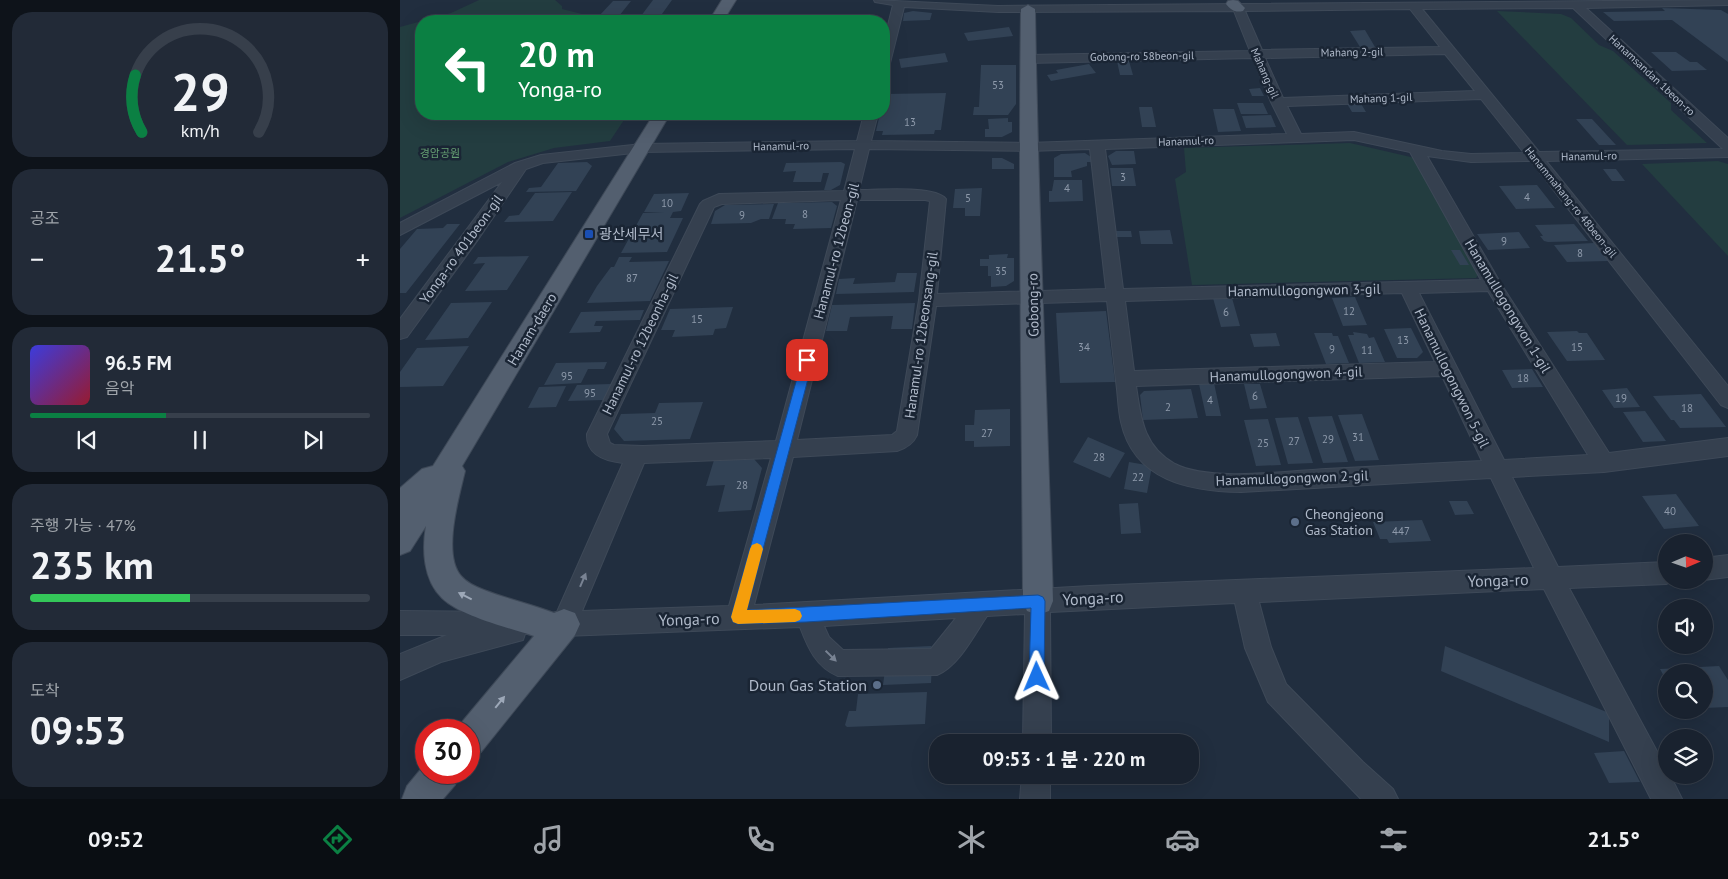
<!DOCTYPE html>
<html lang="ko">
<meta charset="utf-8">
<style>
:root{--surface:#19222f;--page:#222a37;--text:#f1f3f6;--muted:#9fa4aa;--line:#373f4b;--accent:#0b8043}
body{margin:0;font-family:"PT Sans","Noto Sans KR",sans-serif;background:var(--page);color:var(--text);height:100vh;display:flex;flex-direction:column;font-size:19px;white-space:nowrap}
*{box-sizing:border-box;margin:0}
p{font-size:16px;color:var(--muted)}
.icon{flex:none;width:28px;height:28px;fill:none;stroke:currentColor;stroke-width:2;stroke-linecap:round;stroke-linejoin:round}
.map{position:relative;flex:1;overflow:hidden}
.drawer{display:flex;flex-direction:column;gap:12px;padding:12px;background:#0e131a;width:400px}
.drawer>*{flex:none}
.top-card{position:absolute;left:15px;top:15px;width:475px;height:105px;border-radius:20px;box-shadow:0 5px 20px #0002,0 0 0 1px var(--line);background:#0b8043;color:#fff;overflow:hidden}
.needle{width:32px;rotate:88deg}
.controls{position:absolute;left:1258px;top:534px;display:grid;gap:10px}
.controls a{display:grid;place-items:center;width:55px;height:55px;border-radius:50%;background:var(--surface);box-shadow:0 5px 20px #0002,0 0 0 1px var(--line);font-size:25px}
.speed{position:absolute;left:15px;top:719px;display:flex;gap:10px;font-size:25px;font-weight:700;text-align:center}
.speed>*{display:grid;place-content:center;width:65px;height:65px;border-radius:50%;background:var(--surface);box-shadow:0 5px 20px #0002,0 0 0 1px var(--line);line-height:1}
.speed .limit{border:8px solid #d22;background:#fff;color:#111}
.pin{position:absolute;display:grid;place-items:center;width:42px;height:42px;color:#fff;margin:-21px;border-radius:10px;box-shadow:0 2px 8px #0006}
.me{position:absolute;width:55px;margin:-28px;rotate:359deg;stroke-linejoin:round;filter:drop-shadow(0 0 4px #0008)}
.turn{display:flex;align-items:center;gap:18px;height:105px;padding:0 20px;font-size:22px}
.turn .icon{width:65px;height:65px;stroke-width:2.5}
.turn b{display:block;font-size:35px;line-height:42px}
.big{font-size:38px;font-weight:800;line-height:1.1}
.drawer .card{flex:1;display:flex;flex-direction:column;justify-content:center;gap:8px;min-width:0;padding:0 18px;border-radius:20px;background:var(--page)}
.drawer .dial{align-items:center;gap:0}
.dial svg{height:130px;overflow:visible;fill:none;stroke:var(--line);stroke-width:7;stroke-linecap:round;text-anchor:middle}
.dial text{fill:var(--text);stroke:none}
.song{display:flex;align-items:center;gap:15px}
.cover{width:60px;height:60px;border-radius:8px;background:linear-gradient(135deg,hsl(240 70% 55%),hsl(350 70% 35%))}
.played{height:5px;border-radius:2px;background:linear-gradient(90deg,var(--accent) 40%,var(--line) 40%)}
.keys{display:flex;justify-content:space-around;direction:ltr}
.heat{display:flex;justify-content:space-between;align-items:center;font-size:28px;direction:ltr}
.charge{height:8px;border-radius:4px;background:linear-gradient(90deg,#34c759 47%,var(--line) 0)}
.trip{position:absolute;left:529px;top:734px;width:270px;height:50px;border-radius:20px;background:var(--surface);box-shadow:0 5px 20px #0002,0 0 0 1px var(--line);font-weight:800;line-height:50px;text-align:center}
.tabs{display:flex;height:80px;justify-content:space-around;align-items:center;background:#0a0e13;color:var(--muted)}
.tabs .icon{width:35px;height:35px}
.tabs .active{color:var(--accent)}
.tabs b{font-size:22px;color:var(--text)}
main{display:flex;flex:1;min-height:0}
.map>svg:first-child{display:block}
</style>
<main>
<section class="drawer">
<div class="card dial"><svg viewBox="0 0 100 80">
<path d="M14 69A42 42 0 1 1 86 69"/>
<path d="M14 69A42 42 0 0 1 10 34" stroke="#0b8043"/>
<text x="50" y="56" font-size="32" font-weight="700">29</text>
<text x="50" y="72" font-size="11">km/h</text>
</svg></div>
<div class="card"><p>공조</p>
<div class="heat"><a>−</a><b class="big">21.5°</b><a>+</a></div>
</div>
<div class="card">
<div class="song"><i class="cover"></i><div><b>96.5 FM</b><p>음악</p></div></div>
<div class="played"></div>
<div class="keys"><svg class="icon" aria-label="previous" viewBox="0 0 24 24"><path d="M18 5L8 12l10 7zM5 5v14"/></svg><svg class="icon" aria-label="pause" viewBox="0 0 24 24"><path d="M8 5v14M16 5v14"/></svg><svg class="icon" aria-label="next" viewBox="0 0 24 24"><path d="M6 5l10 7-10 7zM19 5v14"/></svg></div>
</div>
<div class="card"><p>주행 가능 · 47%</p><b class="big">235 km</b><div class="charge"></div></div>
<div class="card"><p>도착</p><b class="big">09:53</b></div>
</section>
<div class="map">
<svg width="1328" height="799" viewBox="0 0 1328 799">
<rect width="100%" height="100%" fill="#212e3f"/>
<!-- green -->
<path fill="#233d40" d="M79 0H155L162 6V9L182 14 185 18 184 21H21V114H228L210 141 154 148 108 162 0 218V27L51 13Z
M1097 11 1161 14 1171 18 1199 45 1213 51 1271 103V110L1307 143 1227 145Z
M950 143 1015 158 1081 271 1076 278 792 285 775 179 786 172 784 148Z
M1318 161 1328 164V256L1242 164Z"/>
<!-- building -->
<path fill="#324255" d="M253 0H272L257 21H222L225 17 241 16Z
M213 1H231L215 21H195L193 19 202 16H199Z
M1262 8 1321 10 1328 14V62L1272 20 1214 21 1203 12 1265 11Z
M513 11 532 13 530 20 503 21 504 13Z
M412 17H427L425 21H410Z
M609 27 613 36 568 41 564 33Z
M965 30 975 47H960L950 31Z
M1251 52H1276L1290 62H1297L1307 70 1272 71Z
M545 53 548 62 501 68 499 59Z
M717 61H729L733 75H720Z
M689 64 696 73 651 81 647 75 658 73 656 70Z
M581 65H616V104L608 115H573L574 107H579Z
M860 88 864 96H852L849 89Z
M546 93 541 130H535L534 134 482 135 483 131H476L480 114H484L485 94Z
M946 102H960L966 112H952Z
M837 103H863L868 114H841Z
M739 107H752L756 127H742Z
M813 109H834L841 131 818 132Z
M871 115 876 127 846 128 842 116Z
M608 118V122H612V132L602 137H585V129H589L588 119Z
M1176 119H1192L1216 145H1199Z
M716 151H734L736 164 712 165 708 156Z
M685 153 691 157 692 162H687V166L671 171 672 177H654V158L661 154Z
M592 158H602L614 164V169H592Z
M187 162 192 166 176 191 126 192 129 188 141 187 158 163Z
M441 162 445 164 440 185 431 190H424L429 173H423L421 182H393L396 171 383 172 386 163Z
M710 168H733L736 186H712Z
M1203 169H1216L1225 181H1212Z
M654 180H682L683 201 649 202V191H652Z
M1137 185 1155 208 1116 209 1099 186Z
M582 188 580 216H565V208H553L555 189Z
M172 192 153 221 104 222 109 216 119 215 135 193Z
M289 193 281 211 273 212 270 218H283L267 252 221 253 243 213 264 212H244L254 194Z
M432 202 437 206 431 228 393 229 395 224H385L386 219H372L378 203Z
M374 204 369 219H361L351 223 311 224 315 211 325 205Z
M47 224H60L6 293H0V249L17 229 43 228Z
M1174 224 1188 241 1148 242 1144 241 1140 236H1143L1135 225Z
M770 230 773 244H741L739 231Z
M716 231H731L732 237H717Z
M1119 232 1130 248 1088 250 1077 234Z
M1194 243 1208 261 1167 262 1154 245Z
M1051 250H1060L1069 265H1060Z
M608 254 607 258H614V281L606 286 591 287V276H588V266H580V259H589V255Z
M129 256 107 290 65 291 85 263 73 264 78 257Z
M219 257H232L229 262 269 261 250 301 187 303 197 286 211 267H214Z
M497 273H517L514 292 436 294 439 279 455 278 453 284 495 282Z
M955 297 967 325 943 326 932 298Z
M813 298H832L840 326 821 327Z
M92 302 68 338 25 340 51 303Z
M515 303 512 329H491L493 316 450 317 447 331H426L432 305Z
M333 307 326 328 315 329 313 335 272 337 275 330H261L270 309Z
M244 310 240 320 196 321 194 326H203L200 332 169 333 181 312Z
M706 311 715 382 660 383 656 313Z
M1011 328 1023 352 1017 358H997L984 329Z
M1177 331 1179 333H1187L1205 360 1167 361 1147 332Z
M953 332 967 334 969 338 974 337 985 362 959 363 948 335H954Z
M876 333 880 346 854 347 850 334Z
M914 333H932L933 336H938L949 363 926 364Z
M69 346 43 386 0 387V372L17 348Z
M207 362 204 369H188L181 383 144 385 156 363Z
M1132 369 1143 387 1112 388 1102 370Z
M814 383 821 416H806L799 384Z
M211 384 204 400 168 401 177 385Z
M844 384H860L867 408 850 409Z
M166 386 156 407 128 408 139 387Z
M1227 388 1240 407 1214 408 1202 390Z
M791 389 798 418 743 420 740 395 744 391Z
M1301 394 1326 427 1280 428 1274 420H1271L1253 396Z
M303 402 290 439 224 441 214 429 221 414 255 413 259 403Z
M610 409V446L574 447V441H565V425H574L575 410Z
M1245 411 1266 441 1243 442 1223 412Z
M962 414 979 460 955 461 938 415Z
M932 416 948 462 923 463 908 417Z
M898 417 913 463 888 464 875 418Z
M868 419 881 465 856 466 844 420Z
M688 437 725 453 710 478 673 462Z
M354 459 362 468 351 510 318 512 325 485 306 486 314 460Z
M729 462 752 466 747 493 724 489Z
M1276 494 1299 526 1264 529 1242 496Z
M1049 501H1067L1074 514 1055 515Z
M738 503 741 533 721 534 719 504Z
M1022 520 1031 541 989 543 987 539H980L973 522Z
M531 646 533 648 531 683 483 685 488 648Z
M1045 646 1209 713V742L1041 671Z
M1319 666 1328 680V707L1304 708V672H1266V680L1260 669Z
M527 692 525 724 447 727 445 725 449 711H456L458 694Z
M1224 751 1240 782 1209 783 1194 753Z"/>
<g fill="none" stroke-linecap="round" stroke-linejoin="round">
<defs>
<path id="minor" d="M474 0 598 6 1328 0V5L1186 8 1328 138V157L1146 161 1328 386V408L1321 405 1131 161 1071 162 1027 156 1101 284 1209 453 1328 438V456L1204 472 1112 477 1158 567 1266 562V580H1275L1266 584 1169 588 1266 768V775H1270L1282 799H1251L1144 589 859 602 871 647 886 684 963 762 993 789 998 799H961L868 702 845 648 835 603 650 612 651 742H623L625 614 587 616C574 635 559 666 537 675L438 676C416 667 408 648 400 627L164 636H152L143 633 139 624 143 615 157 612 223 463C205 461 186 455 187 434L300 204 303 201 319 194 444 191 455 149 242 152 143 163 126 169 77 241 7 337 0 339V319L102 182 0 235V223L115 163 141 155 242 144 457 141 464 114H478L471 141 628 143 887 134 871 102 853 58 628 63 622 59 628 55 850 51 834 11 598 12 504 7 490 63 484 67V41L493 5 475 2ZM1173 8 1323 149 1139 152 1022 9ZM1010 9 1040 47 862 50 845 11ZM1045 54 1075 91 883 98 865 58ZM1081 99 1124 153 1071 154 1042 151 954 132 901 134 887 106ZM954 140 1010 152 1081 280 723 289 705 149ZM469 149 628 151 690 149 706 289 537 294 546 199C536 185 477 190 459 190ZM441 200 376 441 243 446 214 445 210 443 207 434 314 207 322 204ZM457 200H525L530 201 519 300 497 431 492 435 397 440ZM1088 291 1188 455 1104 460 1019 293ZM1002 293 1035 362 734 371 725 301ZM707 301C710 328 713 354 716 381 718 394 718 409 721 422 734 481 790 491 841 492L1091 478 1134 568 690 586 354 605 393 457 497 451C506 448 513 444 517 435L536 306ZM1042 376 1082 461C1030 464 978 466 926 469 887 471 810 482 775 464 743 446 741 418 736 386ZM371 458 329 606 182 611 244 463ZM556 618 531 649 443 650 429 637 424 626Z
M399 15 403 16 408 21H396L393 18Z
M1328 555V577L1304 580V558Z
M0 611 121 612 130 615 134 624 130 633 125 634 123 640 41 662 0 680V654L47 635H0Z
M622 775H650V799H620Z"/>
<path id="major" d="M322 0H336L323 21H309Z
M833 0 838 1 845 8 843 11C835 13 831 10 826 4L828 1Z
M628 5 635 9C638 206 647 404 653 601L649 611 638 615 627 611 623 601C622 404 618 206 621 9Z
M254 114H270L62 466 65 471C59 497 42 554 61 576 67 583 76 587 84 590 107 599 131 604 154 613L164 609 175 613 180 624 175 635 81 752 69 757V730H56L57 728 134 636C109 628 60 616 42 598 23 580 22 549 26 526L10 551 0 555V488L22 469 33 466Z
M26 763V772H60L55 785 43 799H2L7 786Z"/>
</defs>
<!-- minor casing -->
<use href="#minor" stroke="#3e4958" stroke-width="2"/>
<!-- major casing -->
<use href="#major" stroke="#3e4958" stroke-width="2"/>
<!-- minor -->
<use href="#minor" fill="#35404f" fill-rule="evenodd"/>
<!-- major -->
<use href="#major" fill="#535f6f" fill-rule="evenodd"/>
</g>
<!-- one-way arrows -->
<defs><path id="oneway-solid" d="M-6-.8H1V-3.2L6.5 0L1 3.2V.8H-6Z" transform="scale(1.25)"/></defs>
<g fill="#798393">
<use href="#oneway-solid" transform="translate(183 580) rotate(-67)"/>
<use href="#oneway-solid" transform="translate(431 656) rotate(44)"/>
</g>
<g fill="#9da8b8">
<use href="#oneway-solid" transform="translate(65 596) rotate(-153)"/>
<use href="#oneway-solid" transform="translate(100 702) rotate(-51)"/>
</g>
<!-- route -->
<path fill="#1a73e8" stroke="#114b97" d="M407 356 413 360 347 610 638 595 643 597 645 601 644 677 642 682 637 684 631 682 629 677 631 608 406 622 338 624 333 622 331 617 402 360Z"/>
<!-- slow -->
<path fill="#f59e0b" d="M357 543 361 545 363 549 347 610 395 609 400 611 402 616 400 620 395 622 338 624 333 622 331 617 350 549 352 545Z"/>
<!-- markers -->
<rect fill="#1a4fb4" stroke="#1a2534" stroke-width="2" x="184" y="229" width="10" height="10" rx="2.5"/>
<g fill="#5c6f8a" stroke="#1a2534" stroke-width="2">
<circle cx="895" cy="522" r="5"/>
<circle cx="477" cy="685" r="5"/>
</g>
<g text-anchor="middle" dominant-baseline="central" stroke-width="5" stroke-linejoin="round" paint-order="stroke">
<!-- far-street labels -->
<g font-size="11" fill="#b0baca" stroke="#1a2534">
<text transform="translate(952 52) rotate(-1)">Mahang 2-gil</text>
<text transform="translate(742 56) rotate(-1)">Gobong-ro 58beon-gil</text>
<text transform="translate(865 73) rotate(66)">Mahang-gil</text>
<text transform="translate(1252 75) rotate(43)">Hanamsandan 1beon-ro</text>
<text transform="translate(981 98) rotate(-2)">Mahang 1-gil</text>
<text transform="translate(786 141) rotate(-2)">Hanamul-ro</text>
<text transform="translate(381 146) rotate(-1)">Hanamul-ro</text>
<text transform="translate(1189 156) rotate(-1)">Hanamul-ro</text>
<text transform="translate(1171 202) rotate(51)">Hanammahang-ro 48beon-gil</text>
</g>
<!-- number labels -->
<g font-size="11" fill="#8e9aab">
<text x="598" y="85">53</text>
<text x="510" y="122">13</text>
<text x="723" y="177">3</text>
<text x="667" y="188">4</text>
<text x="1127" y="197">4</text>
<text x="568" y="198">5</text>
<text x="267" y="203">10</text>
<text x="405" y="214">8</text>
<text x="342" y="215">9</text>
<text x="1104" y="241">9</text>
<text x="1180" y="253">8</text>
<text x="601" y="271">35</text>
<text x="232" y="278">87</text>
<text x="949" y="311">12</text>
<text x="826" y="312">6</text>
<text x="297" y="319">15</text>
<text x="1003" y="340">13</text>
<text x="684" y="347">34</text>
<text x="1177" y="347">15</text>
<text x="932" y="349">9</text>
<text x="967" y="350">11</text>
<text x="167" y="376">95</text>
<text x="1123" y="378">18</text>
<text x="190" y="393">95</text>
<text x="855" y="396">6</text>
<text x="1221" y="398">19</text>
<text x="810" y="400">4</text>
<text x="768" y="407">2</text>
<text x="1287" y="408">18</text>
<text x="257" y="421">25</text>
<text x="587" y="433">27</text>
<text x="958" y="437">31</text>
<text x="928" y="439">29</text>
<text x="894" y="441">27</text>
<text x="863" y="443">25</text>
<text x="699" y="457">28</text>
<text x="738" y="477">22</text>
<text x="342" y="485">28</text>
<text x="1270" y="511">40</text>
<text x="1001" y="531">447</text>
</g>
<!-- far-park labels -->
<g font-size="11" fill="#659e72" stroke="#1a2534">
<text x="40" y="153">경암공원</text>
</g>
<!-- poi labels -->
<g font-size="14" fill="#b0baca" stroke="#1a2534" text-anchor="start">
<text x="199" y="234">광산세무서</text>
<text x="905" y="514">Cheongjeong<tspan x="905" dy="16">Gas Station</tspan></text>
</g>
<!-- street labels -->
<g font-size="14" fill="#b0baca" stroke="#1a2534">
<text transform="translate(61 249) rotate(-54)">Yonga-ro 401beon-gil</text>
<text transform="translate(436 251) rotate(-75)">Hanamul-ro 12beon-gil</text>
<text transform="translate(904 290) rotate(-1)">Hanamullogongwon 3-gil</text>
<text transform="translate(633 305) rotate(-91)">Gobong-ro</text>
<text transform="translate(1108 306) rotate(59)">Hanamullogongwon 1-gil</text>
<text transform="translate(132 329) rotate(-59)">Hanam-daero</text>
<text transform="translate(521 335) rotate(-82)">Hanamul-ro 12beonsang-gil</text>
<text transform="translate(240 344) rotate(-64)">Hanamul-ro 12beonha-gil</text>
<text transform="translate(886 374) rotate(-2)">Hanamullogongwon 4-gil</text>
<text transform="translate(1052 378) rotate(64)">Hanamullogongwon 5-gil</text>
<text transform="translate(892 478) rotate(-2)">Hanamullogongwon 2-gil</text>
</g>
<!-- near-street labels -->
<g font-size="16" fill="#b0baca" stroke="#1a2534">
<text transform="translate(1098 580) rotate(-2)">Yonga-ro</text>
<text transform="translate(693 598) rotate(-3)">Yonga-ro</text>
<text transform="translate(289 619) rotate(-2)">Yonga-ro</text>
</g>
<!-- near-poi labels -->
<g font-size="16" fill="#b0baca" stroke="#1a2534" text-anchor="end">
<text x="467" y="685">Doun Gas Station</text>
</g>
</g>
</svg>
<div class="controls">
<a><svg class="needle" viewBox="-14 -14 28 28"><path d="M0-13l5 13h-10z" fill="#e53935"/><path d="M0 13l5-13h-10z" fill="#9fa4aa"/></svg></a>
<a><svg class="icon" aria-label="sound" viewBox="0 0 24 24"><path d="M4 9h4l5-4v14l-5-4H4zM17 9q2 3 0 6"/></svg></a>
<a><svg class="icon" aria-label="search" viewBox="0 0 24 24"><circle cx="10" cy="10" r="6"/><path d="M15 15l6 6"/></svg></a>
<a><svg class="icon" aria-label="layers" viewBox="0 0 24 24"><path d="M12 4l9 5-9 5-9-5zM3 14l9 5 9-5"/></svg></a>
</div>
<div class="speed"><div class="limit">30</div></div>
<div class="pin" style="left:407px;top:360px;background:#d93025"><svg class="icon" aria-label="arrive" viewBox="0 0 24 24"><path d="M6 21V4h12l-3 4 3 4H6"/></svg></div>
<svg class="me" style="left:637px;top:677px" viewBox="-20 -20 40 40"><path d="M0-17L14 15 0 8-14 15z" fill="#1a73e8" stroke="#fff" stroke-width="4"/></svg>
<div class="trip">09:53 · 1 분 · 220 m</div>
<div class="top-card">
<div class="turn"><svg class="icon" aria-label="left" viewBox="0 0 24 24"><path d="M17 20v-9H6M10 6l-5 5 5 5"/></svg><div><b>20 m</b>Yonga-ro</div></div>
</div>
</div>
</main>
<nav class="tabs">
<b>09:52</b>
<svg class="icon active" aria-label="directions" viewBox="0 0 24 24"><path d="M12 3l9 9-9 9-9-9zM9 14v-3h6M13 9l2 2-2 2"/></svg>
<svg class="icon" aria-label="music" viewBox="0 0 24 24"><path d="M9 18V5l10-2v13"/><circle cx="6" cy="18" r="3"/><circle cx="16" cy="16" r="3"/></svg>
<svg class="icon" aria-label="phone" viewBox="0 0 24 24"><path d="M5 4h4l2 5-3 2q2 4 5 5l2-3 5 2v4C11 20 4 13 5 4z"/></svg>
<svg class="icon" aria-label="climate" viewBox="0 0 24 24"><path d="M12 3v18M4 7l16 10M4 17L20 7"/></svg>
<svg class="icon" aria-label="car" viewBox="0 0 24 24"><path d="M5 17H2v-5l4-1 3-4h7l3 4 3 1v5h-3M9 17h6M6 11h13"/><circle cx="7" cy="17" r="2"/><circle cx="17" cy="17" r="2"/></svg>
<svg class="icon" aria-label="filters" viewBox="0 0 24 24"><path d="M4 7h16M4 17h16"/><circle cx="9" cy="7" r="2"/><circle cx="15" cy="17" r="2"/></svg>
<b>21.5°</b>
</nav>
